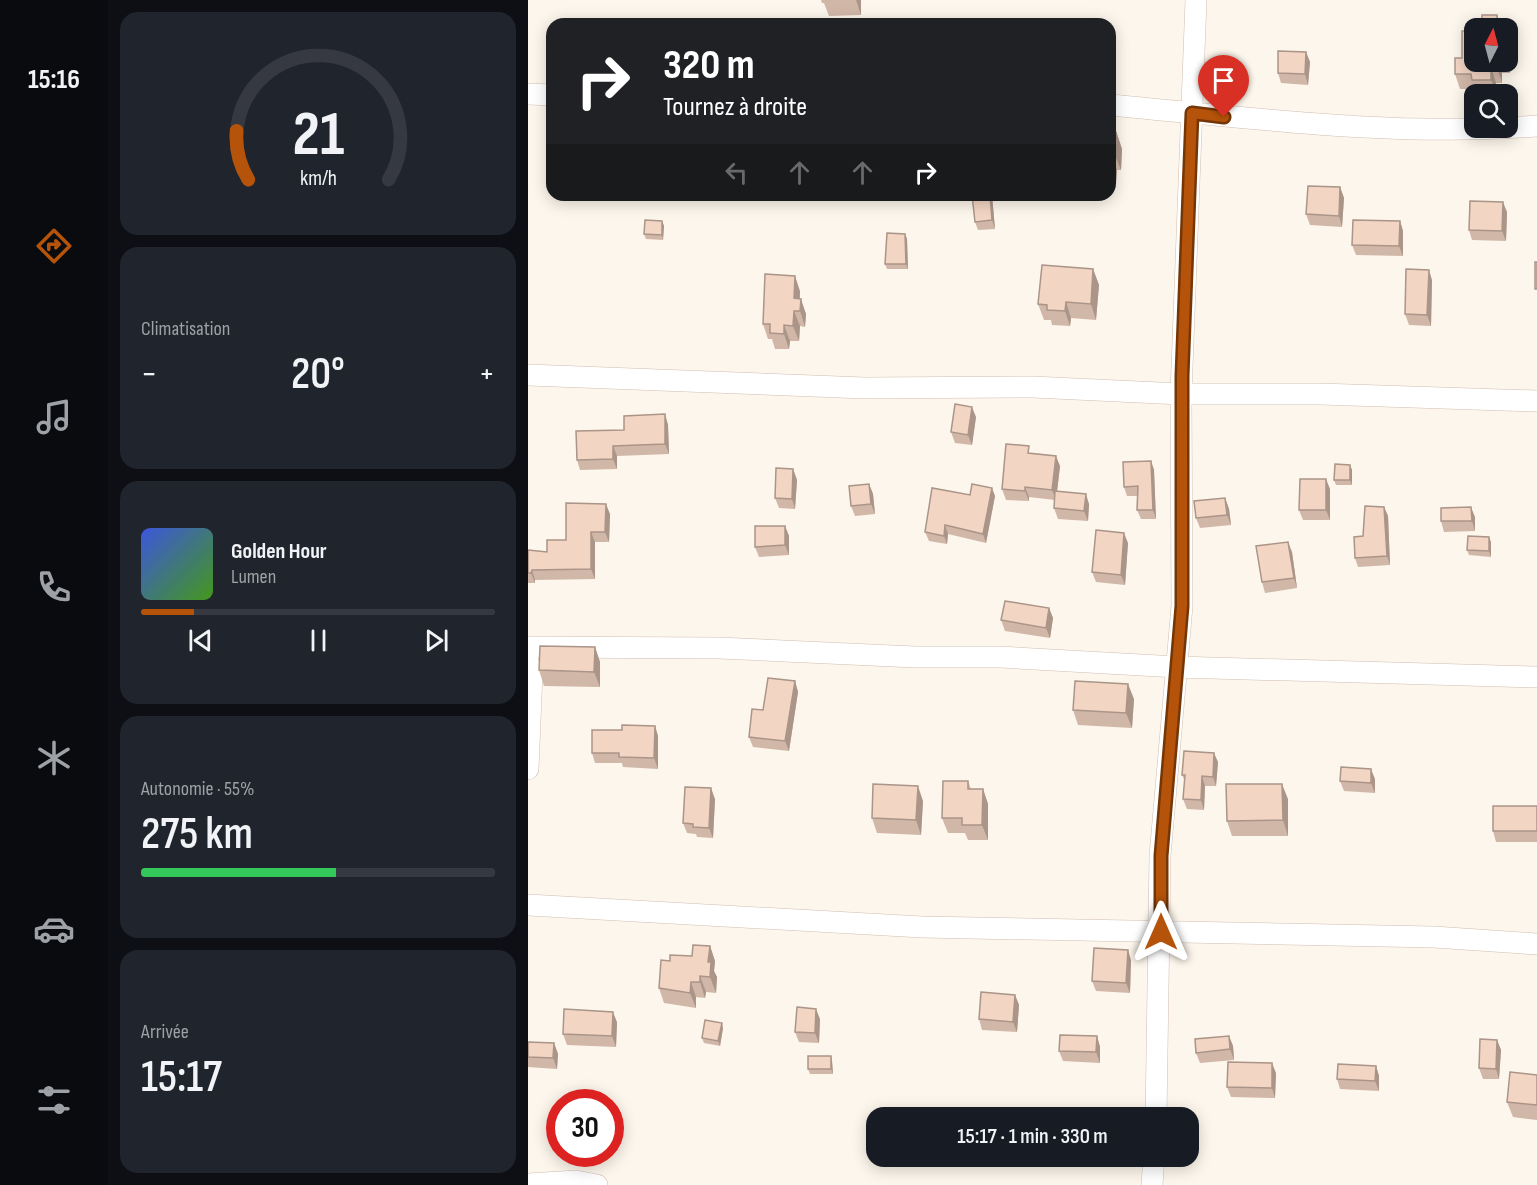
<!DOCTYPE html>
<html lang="fr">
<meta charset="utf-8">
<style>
:root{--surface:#171b24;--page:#20242c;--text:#f1f3f6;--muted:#9ea1a6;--line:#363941;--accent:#b45309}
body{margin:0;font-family:"Sofia Sans Condensed",sans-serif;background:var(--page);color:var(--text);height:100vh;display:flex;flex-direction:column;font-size:22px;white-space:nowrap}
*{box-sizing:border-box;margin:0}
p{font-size:20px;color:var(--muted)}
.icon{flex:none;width:33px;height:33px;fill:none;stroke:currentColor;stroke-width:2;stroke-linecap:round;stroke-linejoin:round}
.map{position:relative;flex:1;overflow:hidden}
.details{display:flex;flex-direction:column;gap:12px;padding:12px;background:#0d0f14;width:420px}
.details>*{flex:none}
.hud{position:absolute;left:18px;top:18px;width:570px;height:183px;border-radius:18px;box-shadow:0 3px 15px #0003;background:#202124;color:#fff;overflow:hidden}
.needle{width:39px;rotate:6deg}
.controls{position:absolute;left:936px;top:18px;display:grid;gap:12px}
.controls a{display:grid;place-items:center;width:54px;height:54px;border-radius:12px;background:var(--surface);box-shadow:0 3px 15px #0003;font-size:30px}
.speed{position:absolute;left:18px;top:1089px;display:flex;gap:12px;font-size:30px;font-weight:700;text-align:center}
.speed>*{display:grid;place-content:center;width:78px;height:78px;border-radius:50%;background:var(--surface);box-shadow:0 3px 15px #0003;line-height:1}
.speed .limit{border:9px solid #d22;background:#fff;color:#111}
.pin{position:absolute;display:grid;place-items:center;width:51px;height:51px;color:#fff;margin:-62px -26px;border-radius:50% 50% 50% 0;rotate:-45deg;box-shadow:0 0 6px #0007}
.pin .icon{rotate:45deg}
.me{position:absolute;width:66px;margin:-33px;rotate:0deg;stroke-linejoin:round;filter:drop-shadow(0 0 4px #0008)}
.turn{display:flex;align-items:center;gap:21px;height:126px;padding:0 18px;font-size:27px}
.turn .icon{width:78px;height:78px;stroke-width:2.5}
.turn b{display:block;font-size:42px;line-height:51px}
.lanes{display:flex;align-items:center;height:57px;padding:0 18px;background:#0003;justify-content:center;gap:30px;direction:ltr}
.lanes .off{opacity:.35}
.big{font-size:45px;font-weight:600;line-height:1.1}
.details .widget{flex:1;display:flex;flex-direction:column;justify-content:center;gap:9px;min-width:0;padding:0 21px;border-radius:18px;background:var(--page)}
.details .dial{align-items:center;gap:0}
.dial svg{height:156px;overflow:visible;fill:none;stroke:var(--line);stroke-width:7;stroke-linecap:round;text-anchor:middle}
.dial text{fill:var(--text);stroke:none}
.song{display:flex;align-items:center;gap:18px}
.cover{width:72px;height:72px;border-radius:9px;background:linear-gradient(135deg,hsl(230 70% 55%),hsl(100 70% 35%))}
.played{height:6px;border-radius:3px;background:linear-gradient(90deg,var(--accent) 15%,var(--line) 15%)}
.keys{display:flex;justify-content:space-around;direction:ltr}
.heat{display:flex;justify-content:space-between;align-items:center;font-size:33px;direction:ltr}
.charge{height:9px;border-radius:4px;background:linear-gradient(90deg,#34c759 55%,var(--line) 0)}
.trip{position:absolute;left:338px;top:1107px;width:333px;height:60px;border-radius:18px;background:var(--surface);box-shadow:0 3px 15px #0003;font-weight:600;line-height:60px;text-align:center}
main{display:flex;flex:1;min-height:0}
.menu{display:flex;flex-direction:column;width:108px;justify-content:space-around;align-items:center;background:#090b0e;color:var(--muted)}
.menu .icon{width:42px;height:42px}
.menu .on{color:var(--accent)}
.menu b{font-size:27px;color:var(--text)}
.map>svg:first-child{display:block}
</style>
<main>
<nav class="menu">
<b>15:16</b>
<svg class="icon on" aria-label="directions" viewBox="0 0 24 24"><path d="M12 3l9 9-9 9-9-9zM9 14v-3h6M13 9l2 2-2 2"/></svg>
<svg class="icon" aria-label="music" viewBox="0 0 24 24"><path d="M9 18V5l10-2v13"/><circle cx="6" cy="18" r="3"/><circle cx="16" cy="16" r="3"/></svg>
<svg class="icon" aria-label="phone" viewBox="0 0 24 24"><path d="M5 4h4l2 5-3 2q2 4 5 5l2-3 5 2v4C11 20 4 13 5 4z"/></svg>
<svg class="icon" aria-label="climate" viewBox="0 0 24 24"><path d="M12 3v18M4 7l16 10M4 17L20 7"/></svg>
<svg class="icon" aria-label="car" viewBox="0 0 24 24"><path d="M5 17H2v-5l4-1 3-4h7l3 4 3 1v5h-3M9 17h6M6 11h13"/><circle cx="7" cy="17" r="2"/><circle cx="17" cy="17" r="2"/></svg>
<svg class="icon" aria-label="filters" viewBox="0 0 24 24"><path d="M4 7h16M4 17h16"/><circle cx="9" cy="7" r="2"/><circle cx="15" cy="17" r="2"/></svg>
</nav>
<section class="details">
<div class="widget dial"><svg viewBox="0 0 100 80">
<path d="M14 69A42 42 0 1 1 86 69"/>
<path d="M14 69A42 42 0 0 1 8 44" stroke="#b45309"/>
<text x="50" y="56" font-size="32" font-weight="700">21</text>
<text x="50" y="72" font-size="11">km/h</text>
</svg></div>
<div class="widget"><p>Climatisation</p>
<div class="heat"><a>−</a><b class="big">20°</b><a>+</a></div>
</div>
<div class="widget">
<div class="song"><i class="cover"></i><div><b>Golden Hour</b><p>Lumen</p></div></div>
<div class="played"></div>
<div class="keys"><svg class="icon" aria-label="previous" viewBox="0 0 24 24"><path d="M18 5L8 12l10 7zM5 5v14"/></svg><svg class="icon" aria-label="pause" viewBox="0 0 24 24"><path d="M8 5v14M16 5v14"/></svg><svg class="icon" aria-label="next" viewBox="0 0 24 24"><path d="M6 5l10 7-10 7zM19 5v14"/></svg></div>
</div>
<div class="widget"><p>Autonomie · 55%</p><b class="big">275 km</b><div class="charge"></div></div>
<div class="widget"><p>Arrivée</p><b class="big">15:17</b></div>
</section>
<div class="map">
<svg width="1009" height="1185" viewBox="0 0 1009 1185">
<rect width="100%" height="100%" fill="#fdf6ec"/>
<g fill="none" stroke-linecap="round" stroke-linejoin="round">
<defs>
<path id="minor" d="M0 94 24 95
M582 105C724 118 866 137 1009 126
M0 375 337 388 505 387 653 394H792L1009 401
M0 647 191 648 387 657H472L649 667 1009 677
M0 662 4 672 0 769
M0 905 394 927 906 937 1009 944
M628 1118 632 856 654 606 653 394 668 0
M0 1184 48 1181 69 1185
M624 1185 626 1156"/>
</defs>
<!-- minor casing -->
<use href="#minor" stroke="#d1beb0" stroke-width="22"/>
<!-- minor -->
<use href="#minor" stroke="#fff" stroke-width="21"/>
</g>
<!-- wall -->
<path fill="#d1b7a8" d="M293 0H333V15L301 16 296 3H294Z
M980 43 982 50V73H974V83H968L969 94H949L947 89H932L927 74 946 62H980Z
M778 52 782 62 780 85 753 83 750 73Z
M582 122H585L594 149 593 170H589L588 183 582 182Z
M812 187 816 198 814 227 782 225 778 214Z
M240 195H281V199H241Z
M444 195H464L467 229 450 230 447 222Z
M979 212 978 241 944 240 941 230Z
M134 221 136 226 135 240 118 239 116 234Z
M872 221 875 231V256L828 255 824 245Z
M377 234 379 239 380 269H359L357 264Z
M565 269 571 285 568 320 543 318 542 326 524 325 523 320H516L510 304Z
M904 280 903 326 881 325 877 314Z
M272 291V299L278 314 277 327 272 326 271 341H262L261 349H247L244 339H240L235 324Z
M137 414 140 425 141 454 89 456V469L52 470 49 460 96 430Z
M448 417 444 445 427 443 423 432Z
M504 453 532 466 529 492 561 504 560 521 530 519 526 508 527 500 501 497V501L478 500 474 489Z
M623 461 626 470 628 519H613L609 510 610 496H599L596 487Z
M822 465 824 470V485H808L806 480Z
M265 469 269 480 267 509 251 508 247 498Z
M341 484 345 494 347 514 327 516 323 506Z
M802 489V520H775L771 510Z
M442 495 467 496 458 543 420 534 419 544 401 541 397 532Z
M697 498 701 509 703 525 672 528 668 518Z
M856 507 860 516 862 565 830 567 827 558 835 536Z
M82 514 81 542H67V579L7 580V583H0V550L19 552Z
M947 517V531L916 532 913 521Z
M257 526 261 536V555L231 557 227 547Z
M963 542V557L941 555 939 550Z
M600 543 597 585 568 582 564 572Z
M764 552 769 588 737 593 734 582Z
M521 608 525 618 522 638 477 631 473 620Z
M67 647 72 662V687L16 686 11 670Z
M267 681 270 692 261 751 225 747 221 737 235 710Z
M606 699 604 728 550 725 545 710Z
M127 726 130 736V769L95 767 94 763H67L64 753 94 730Z
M690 762 688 786H677L676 810 659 809 655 799 657 781 654 775Z
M847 779V793L816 791 812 781Z
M440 781 443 789H455L460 804V840H440L437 833H420L414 818Z
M187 799 185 838 169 837 168 834 159 833 155 823Z
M760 799V836H704L699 821Z
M395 801 393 835 349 833 344 818Z
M1009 806V842H968L965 831Z
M182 946 187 961 186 971 189 977 188 993 178 992 177 998 168 997V1008L136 1003 131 988 142 961 164 956Z
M603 960 602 993 568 991 564 981Z
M487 995 491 1005 489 1032 454 1030 451 1019Z
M292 1019 291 1043 271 1042 267 1032Z
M89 1022 88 1047 39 1045 35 1034Z
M195 1028 192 1046 176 1043 174 1038Z
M569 1036 572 1047V1063L535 1061 531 1051Z
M701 1036 705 1046 706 1060 672 1063 668 1053Z
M969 1040 973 1050 971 1079H955L951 1068Z
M0 1042 26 1043 30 1054 29 1069 0 1067Z
M303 1056 304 1061 305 1074H282L280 1069Z
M848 1066 851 1076V1091L812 1089 809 1079Z
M748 1073 747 1098 703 1097 699 1087Z
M1009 1075V1120L985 1117 979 1102Z"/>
<!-- shaded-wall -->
<path fill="#aa9588" d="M328 0H333V15Z
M969 15 974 28H969Z
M980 43 982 50V73L978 62H980Z
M778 52 782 62 780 85 777 74Z
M969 62H970L974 73V83L969 67Z
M963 67 968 83 969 94 963 80Z
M585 122 594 149 593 170 587 155 584 133Z
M583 155 589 170 588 183 582 167Z
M812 187 816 198 814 227 811 216Z
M462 195H464L467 229 464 220Z
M975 202 979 212 978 241 974 231Z
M134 221 136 226 135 240 134 235Z
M872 221 875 231V256L871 246Z
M377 234 379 239 380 269 378 264Z
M565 269 571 285 568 320 563 304Z
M901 270 904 280 903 326 899 315Z
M267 276 272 291 271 311 266 298Z
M273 299 278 314 277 327 272 311Z
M538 302 543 318 542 326 537 311Z
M266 311 272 326 271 341 265 326Z
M256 325 262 341 261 349 256 334Z
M444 407 448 417 444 445 440 435Z
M137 414 140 425 141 454 137 444Z
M85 446 89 456V469L85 459Z
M528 456 532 466 528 500 524 490Z
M623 461 626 470 628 519 625 510Z
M822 465 824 470V485L822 480Z
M265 469 269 480 267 509 264 499Z
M798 479 802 489V520L798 510Z
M341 484 345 494 347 514 343 504Z
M497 487 501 497V501L497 491Z
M464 488 467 496 458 543 455 534Z
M558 494 561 504 560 521 556 511Z
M697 498 701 509 703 525 699 515Z
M78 504 82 514 81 542 77 532Z
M856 507 860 516 862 565 859 556Z
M943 507 947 517V531L944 521Z
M417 525 420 534 419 544 416 536Z
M257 526 261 536V555L257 545Z
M63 532 67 542V579L63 569Z
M596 533 600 543 597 585 593 575Z
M961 537 963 542V557L961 551Z
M760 542 764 552 769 588 766 578Z
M4 570 7 580V583L3 573Z
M521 608 525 618 522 638 518 628Z
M67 647 72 662V687L66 672Z
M267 681 270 692 261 751 257 741Z
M600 684 606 699 604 728 598 713Z
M127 726 130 736V769L126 758Z
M686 753 690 762 688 786 685 777Z
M843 769 847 779V793L843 783Z
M674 776 677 786 676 810 673 800Z
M754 784 760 799V836L755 820Z
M390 786 395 801 393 835 388 820Z
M183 788 187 799 185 838 181 828Z
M455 789 460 804V840L454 825Z
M182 946 187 961 186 971 189 977 188 993 182 977 180 962Z
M600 950 603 960 602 993 598 983Z
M172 976 178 992 177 998 172 982Z
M163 982 168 997V1008L162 993Z
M487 995 491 1005 489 1032 485 1022Z
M288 1009 292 1019 291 1043 287 1033Z
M85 1012 89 1022 88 1047 84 1036Z
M194 1023 195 1028 192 1046 190 1041Z
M569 1036 572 1047V1063L568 1052Z
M701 1036 705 1046 706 1060 702 1049Z
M969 1040 973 1050 971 1079 968 1069Z
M26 1043 30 1054 29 1069 25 1058Z
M303 1056 304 1061 305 1074 303 1069Z
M744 1063 748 1073 747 1098 744 1088Z
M848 1066 851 1076V1091L847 1081Z"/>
<!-- building -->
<path fill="#f3d5c3" stroke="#aa9588" stroke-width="1.5" d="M954 15H969V28H947V23H954Z
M934 31H946V62H969V67H963V80H944L943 74H927V58H934Z
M750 51 778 52 777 74 750 73Z
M582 122H585L584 133H588L587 155H583L582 167Z
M780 186 812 187 811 216 778 214Z
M444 195H462L464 220 447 222Z
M942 201 975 202 974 231 941 230Z
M117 220 134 221V235L116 234Z
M825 220 872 221 871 246 824 245Z
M359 233 377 234 378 264H357Z
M1007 262H1009V289H1007Z
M514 265 565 269 563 304 538 302 537 311 519 310V305L510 304Z
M878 269 901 270 899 315 877 314Z
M237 274 267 276 266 298 273 299 272 311H266L265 326 256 325V334L242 333V324H235Z
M427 404 444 407 440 435 423 432Z
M137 414V444L85 446V459L49 460 48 431 96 430V416Z
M478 444 501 446 500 453 528 456 524 490 497 487V491L474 489Z
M623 461 625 510H609L610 486 596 487 595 462Z
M807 464 822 465V480H806Z
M248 468 265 469 264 499 247 498Z
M772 479H798V510H771Z
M341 484 343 504 323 506 321 486Z
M444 484 464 488 455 534 417 525 416 536 397 532 404 488 442 495Z
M527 491 558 494 556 511 526 508Z
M697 498 699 515 668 518 666 501Z
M38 503 78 504 77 532H63V569L4 570 3 573H0V550L19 552V540H38Z
M837 506 856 507 859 556 827 558 826 537 835 536Z
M943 507 944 521H913V508Z
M227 526H257V545L227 547Z
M568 530 596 533 593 575 564 572Z
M940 536 961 537V551L939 550Z
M760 542 766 578 734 582 728 546Z
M477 601 521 608 518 628 473 620Z
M12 646 67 647 66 672 11 670Z
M240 678 267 681 257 741 221 737 224 709 235 710Z
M547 681 600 684 598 713 545 710Z
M94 725 127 726 126 758 91 757V753H64V730H94Z
M656 751 686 753 685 777 674 776 673 800 655 799 657 775H654Z
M813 767 843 769V783L812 781Z
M415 781H440V789H455L454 825H434V818H414Z
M345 784 390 786 388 820 344 818Z
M698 784H754L755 820 699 821Z
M157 787 183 788 181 828 165 827V824L155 823Z
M965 806H1009V831H965Z
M165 945 182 946 180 962H183L182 977 172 976V982H163L162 993 131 988 133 960 142 961V955L164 956Z
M566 948 600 950 598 983 564 981Z
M453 992 487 995 485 1022 451 1019Z
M269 1007 288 1009 287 1033 267 1032Z
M36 1009 85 1012 84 1036 35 1034Z
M177 1020 194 1023 190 1041 174 1038Z
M532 1035 569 1036 568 1052 531 1051Z
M701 1036 702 1049 668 1053 667 1039Z
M952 1039 969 1040 968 1069 951 1068Z
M0 1042 26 1043 25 1058 0 1057Z
M280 1056H303V1069H280Z
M700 1062 744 1063V1088L699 1087Z
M810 1064 848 1066 847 1081 809 1079Z
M982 1072 1009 1075V1105L979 1102Z"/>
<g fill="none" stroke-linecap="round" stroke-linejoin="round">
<defs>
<path id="route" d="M633 932V856L654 606V376L664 113 696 117"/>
</defs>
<!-- route casing -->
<use href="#route" stroke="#753606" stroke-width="15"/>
<!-- route -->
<use href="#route" stroke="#b45309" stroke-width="10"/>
</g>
</svg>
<div class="controls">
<a><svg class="needle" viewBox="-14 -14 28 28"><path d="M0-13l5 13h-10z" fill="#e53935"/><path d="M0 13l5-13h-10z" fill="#9ea1a6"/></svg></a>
<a><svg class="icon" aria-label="search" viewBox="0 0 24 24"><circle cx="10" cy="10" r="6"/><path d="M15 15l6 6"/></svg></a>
</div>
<div class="speed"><div class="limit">30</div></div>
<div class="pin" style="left:696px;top:117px;background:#d93025"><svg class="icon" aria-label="arrive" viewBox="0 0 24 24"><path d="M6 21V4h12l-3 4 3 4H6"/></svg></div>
<svg class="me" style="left:633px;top:932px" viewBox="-20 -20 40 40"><path d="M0-17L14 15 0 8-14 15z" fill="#b45309" stroke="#fff" stroke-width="4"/></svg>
<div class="trip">15:17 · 1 min · 330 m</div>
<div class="hud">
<div class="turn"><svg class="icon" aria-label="right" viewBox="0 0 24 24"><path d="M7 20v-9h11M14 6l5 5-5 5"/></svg><div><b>320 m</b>Tournez à droite</div></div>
<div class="lanes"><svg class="icon off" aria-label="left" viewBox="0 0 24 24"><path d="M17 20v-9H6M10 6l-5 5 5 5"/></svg><svg class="icon off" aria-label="ahead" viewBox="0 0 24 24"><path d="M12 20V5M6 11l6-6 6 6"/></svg><svg class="icon off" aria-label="ahead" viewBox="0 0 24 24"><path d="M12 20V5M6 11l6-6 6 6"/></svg><svg class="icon" aria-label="right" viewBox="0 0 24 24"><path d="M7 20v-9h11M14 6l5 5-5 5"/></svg></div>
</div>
</div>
</main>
